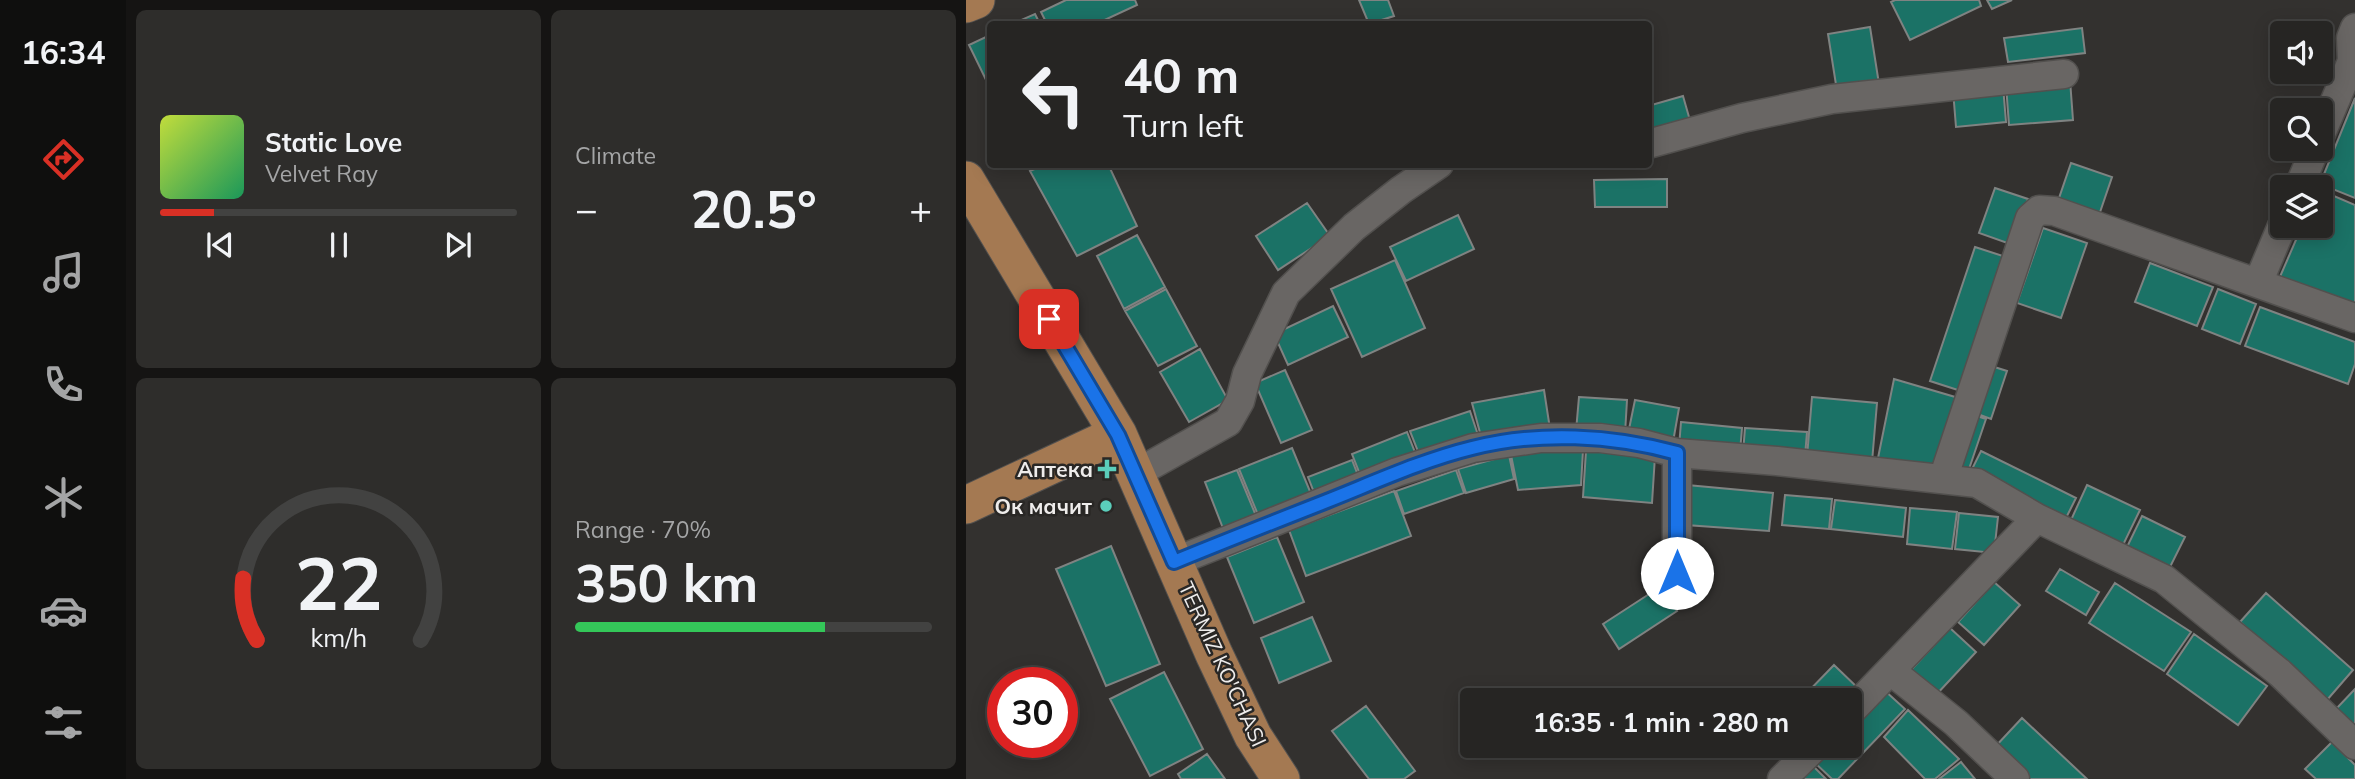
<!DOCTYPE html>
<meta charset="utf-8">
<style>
:root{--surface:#262523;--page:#2e2d2b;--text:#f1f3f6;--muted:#a4a5a6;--line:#424241;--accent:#d93025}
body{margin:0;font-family:Mulish,sans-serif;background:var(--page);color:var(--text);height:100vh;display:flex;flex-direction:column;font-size:26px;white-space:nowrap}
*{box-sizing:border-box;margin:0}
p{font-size:23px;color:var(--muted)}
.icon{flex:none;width:38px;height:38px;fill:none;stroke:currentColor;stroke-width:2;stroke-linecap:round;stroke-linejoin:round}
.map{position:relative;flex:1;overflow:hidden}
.side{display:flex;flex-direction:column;gap:10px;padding:10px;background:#151413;width:840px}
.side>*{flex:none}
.hud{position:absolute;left:21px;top:21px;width:665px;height:147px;border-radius:7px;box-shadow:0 4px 18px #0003,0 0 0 2px var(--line);background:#262523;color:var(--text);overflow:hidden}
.fabs{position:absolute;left:1304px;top:21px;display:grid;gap:14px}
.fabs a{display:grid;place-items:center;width:63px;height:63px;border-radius:7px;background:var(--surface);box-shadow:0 4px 18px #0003,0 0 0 2px var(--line);font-size:35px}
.speed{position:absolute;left:21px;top:667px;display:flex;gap:14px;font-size:35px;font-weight:700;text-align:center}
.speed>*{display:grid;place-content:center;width:91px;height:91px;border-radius:50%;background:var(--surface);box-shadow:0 4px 18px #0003,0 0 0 2px var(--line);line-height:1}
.speed .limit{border:10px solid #d22;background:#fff;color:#111}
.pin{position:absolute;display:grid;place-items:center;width:60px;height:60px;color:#fff;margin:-30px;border-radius:14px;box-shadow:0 4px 10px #0006}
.me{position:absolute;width:77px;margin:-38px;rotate:0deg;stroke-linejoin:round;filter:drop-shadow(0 0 5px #0008)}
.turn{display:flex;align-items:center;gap:24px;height:147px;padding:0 21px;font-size:32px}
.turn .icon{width:91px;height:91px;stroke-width:2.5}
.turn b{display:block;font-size:49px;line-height:60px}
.big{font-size:52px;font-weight:700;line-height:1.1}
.side .tile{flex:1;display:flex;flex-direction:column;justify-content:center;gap:10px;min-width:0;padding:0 24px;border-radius:10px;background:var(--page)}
.side .dial{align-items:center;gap:0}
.dial svg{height:182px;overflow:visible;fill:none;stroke:var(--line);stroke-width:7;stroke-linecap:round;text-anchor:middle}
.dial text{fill:var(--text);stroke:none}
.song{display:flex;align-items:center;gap:21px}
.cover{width:84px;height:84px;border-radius:10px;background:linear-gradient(135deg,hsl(70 70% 55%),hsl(150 70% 35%))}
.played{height:7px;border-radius:4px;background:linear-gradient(90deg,var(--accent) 15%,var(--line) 15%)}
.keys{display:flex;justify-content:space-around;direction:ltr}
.heat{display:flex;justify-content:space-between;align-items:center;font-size:38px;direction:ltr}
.charge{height:10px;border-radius:5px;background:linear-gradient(90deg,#34c759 70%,var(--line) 0)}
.side .tiles{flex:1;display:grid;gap:10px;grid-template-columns:repeat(2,1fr)}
.trip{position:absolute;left:494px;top:688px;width:402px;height:70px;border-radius:7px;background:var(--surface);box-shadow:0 4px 18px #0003,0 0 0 2px var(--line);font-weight:700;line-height:70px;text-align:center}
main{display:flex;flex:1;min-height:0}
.menu{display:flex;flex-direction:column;width:126px;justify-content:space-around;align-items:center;background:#0f0f0e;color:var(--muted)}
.menu .icon{width:49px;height:49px}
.menu .on{color:var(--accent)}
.menu b{font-size:32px;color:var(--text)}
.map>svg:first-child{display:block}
</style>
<main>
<nav class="menu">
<b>16:34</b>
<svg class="icon on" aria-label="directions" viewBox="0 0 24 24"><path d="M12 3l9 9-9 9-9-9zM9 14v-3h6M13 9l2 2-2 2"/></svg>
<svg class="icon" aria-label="music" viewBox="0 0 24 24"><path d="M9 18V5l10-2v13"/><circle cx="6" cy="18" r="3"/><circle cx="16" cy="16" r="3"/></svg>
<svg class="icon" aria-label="phone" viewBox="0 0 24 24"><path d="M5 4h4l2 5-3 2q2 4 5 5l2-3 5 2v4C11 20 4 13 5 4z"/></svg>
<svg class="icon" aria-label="climate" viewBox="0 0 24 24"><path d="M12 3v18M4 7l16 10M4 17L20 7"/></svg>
<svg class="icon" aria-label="car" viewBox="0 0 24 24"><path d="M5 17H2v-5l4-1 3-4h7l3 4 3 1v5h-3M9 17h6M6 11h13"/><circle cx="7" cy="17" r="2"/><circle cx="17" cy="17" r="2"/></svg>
<svg class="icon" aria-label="filters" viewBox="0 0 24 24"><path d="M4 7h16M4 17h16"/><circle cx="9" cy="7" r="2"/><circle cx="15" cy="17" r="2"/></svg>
</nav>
<section class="side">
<div class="tiles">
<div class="tile">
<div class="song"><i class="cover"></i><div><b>Static Love</b><p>Velvet Ray</p></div></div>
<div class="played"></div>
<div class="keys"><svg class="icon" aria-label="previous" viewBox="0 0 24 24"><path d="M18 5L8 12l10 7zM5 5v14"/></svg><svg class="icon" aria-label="pause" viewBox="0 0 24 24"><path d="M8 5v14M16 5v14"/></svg><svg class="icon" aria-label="next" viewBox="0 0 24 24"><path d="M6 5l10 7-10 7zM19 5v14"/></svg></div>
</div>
<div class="tile"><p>Climate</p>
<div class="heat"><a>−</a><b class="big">20.5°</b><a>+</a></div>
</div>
<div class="tile dial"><svg viewBox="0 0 100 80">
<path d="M14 69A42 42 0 1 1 86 69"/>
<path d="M14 69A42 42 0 0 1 8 42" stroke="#d93025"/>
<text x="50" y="56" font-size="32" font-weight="700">22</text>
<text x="50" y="72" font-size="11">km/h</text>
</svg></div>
<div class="tile"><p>Range · 70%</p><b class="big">350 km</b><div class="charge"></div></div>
</div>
</section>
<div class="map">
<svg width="1389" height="779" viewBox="0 0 1389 779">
<rect width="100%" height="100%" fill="#33312f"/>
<!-- building -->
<path fill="#1b7266" stroke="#7f8382" stroke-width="2" d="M100 0H169L171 5 130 24H81L75 12Z
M393 0H422L428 16 403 24Z
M929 0H1013L1015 6 944 40 925 2Z
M1021 0H1046L1026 9Z
M69 14 74 24H46Z
M904 27 913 84 871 91 862 34Z
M1116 28 1119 53 1042 62 1038 38Z
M24 35V88L3 45Z
M1104 80 1107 120 1043 125 1040 85Z
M1037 86 1040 122 990 127 987 90Z
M717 96 725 124 682 136V106Z
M1389 98V198L1354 184Z
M1105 163 1146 177 1132 218 1091 204Z
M80 164H142L171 226 111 256 64 171Z
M701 179V207H629L628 180Z
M1029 188 1062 199 1047 245 1013 233Z
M1354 190 1389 205V308L1313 279 1336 226H1354Z
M341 203 364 236 312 270 290 236Z
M492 215 508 249 440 281 424 247Z
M1077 228 1121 243 1095 318 1051 303Z
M171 235 199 287 158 309 131 256Z
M1009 247 1043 258 998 392 964 381Z
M429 260 459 328 396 357 365 289Z
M1184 263 1247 287 1231 326 1169 302Z
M200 289 231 346 192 366 159 311Z
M1252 289 1290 304 1274 344 1236 329Z
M367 306 382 337 322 365 308 334Z
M1294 307 1389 342V364L1382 384 1279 346Z
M234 349 262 400 223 422 194 372Z
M1022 365 1041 371 1025 419 1006 412Z
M319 370 346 430 315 443 289 383Z
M928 379 996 399 972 470 911 463Z
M578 390 584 429 516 440 506 403Z
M613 397 661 400 659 434 610 431Z
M846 397 911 403 906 462 841 457Z
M669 400 713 408 707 442 662 434Z
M504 411 514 441 455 459 444 431Z
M1005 414 1020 419 1003 469 988 464Z
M715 422 776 428 774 452 713 447Z
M779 428 841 432 839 456 777 453Z
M441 432 452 460 397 482 386 454Z
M326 448 348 501 295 522 273 469Z
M580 448 617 450 615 485 552 490 545 455Z
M620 451 689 456 686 503 617 497Z
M1015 451 1110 498 1100 518 1005 471Z
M543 455 548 479 500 493 492 469Z
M386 460 395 483 351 500 342 477Z
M271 470 293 523 260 536 239 482Z
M490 470 498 493 438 514 430 491Z
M721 485 807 493 803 531 720 525Z
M1121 485 1174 510 1157 545 1105 520Z
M428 491 445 536 340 576 323 530Z
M819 495 866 499 863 529 816 525Z
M869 500 940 508 937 537 865 529Z
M944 508 991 512 986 549 941 544Z
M993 513 1032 517 1028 553 989 549Z
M1176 516 1219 537 1204 567 1161 547Z
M311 537 338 602 288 623 261 557Z
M145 546 194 664 140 686 90 569Z
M1094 569 1133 592 1120 615 1080 591Z
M1028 582 1054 605 1018 645 992 622Z
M1149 583 1225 632 1198 671 1123 623Z
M694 587 711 611 653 649 637 624Z
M1300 593 1387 670 1361 700 1274 622Z
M346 617 365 661 313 683 295 638Z
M984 628 1010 652 969 696 943 672Z
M1228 634 1301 686 1272 725 1201 674Z
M868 665 895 691 884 700H834Z
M198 672 237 749 184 776 144 699Z
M917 689 939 709 872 779H866L847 761 862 746H884V723Z
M1389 689V728L1370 709Z
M400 706 449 771 438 779H403L366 731Z
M942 710 993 759 969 779H959L918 737Z
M1056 718 1121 779H1061L1028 748Z
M1366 742 1389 765V779H1350L1339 769Z
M241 754 259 779H215L212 774Z
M995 762 1009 779H973Z
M845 764 860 779H830Z"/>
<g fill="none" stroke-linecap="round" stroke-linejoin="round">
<defs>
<path id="minor" d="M1354 136 1386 61 1385 38 1389 28
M682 144 776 118 866 99 1098 74
M1333 187 1349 149
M1292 283 1316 226
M171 473 262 422 274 401 281 374 320 293 388 227 435 190 473 164
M977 479 1064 218 1073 210 1088 211 1389 318
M208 562 431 472 507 448 575 438H634L673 443 711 453 811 461 1011 483 1071 518 1198 579 1314 673 1389 745
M701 578 711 573V453
M925 671 990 723 1049 779
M884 712 1071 518
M816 779 850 746"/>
<path id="major" d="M0 4 10 0
M0 180 152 434 248 654 287 736 315 779
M0 505 152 434"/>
</defs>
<!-- minor casing -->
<use href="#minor" stroke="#52504e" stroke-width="31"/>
<!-- major casing -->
<use href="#major" stroke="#52504e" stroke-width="39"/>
<!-- minor -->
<use href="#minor" stroke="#696664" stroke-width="28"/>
<!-- major -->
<use href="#major" stroke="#a47952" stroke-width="37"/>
</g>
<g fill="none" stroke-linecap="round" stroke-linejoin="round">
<defs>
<path id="route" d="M83 319 152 435 208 562C259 541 310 521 361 501 409 482 457 460 506 448 573 431 646 435 711 453V573"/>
</defs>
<!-- route casing -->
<use href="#route" stroke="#114b97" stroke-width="18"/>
<!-- route -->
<use href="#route" stroke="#1a73e8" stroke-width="12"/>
</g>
<!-- markers -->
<g fill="#5bcebb" stroke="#292725" stroke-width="2.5">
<path d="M137.5 458.5h7v7h7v7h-7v7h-7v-7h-7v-7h7z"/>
<circle cx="140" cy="506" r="7"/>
</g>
<g text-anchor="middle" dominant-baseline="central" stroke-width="5" stroke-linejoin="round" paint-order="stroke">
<!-- poi labels -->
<g font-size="21" font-weight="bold" fill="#eeeceb" stroke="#292725" text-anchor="end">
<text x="127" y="469">Аптека</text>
<text x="126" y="506">Ок мачит</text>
</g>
<!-- street labels -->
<g font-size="21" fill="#eeeceb" stroke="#292725">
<text transform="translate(257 664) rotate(65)">TERMIZ KO'CHASI</text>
</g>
</g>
</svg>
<div class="fabs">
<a><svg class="icon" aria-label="sound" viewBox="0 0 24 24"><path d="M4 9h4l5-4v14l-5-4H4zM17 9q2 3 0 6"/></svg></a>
<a><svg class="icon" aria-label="search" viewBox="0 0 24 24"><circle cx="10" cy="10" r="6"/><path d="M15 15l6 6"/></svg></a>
<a><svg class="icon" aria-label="layers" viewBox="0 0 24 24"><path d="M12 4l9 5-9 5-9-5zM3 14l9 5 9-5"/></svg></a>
</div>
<div class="speed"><div class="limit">30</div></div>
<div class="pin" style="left:83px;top:319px;background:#d93025"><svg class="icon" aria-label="arrive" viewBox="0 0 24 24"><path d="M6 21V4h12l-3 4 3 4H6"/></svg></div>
<svg class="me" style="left:711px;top:573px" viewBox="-20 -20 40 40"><circle r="19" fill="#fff"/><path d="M0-13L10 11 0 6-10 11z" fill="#1a73e8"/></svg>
<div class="trip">16:35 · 1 min · 280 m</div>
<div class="hud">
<div class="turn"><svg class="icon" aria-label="left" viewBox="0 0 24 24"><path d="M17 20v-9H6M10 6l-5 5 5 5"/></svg><div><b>40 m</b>Turn left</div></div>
</div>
</div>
</main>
